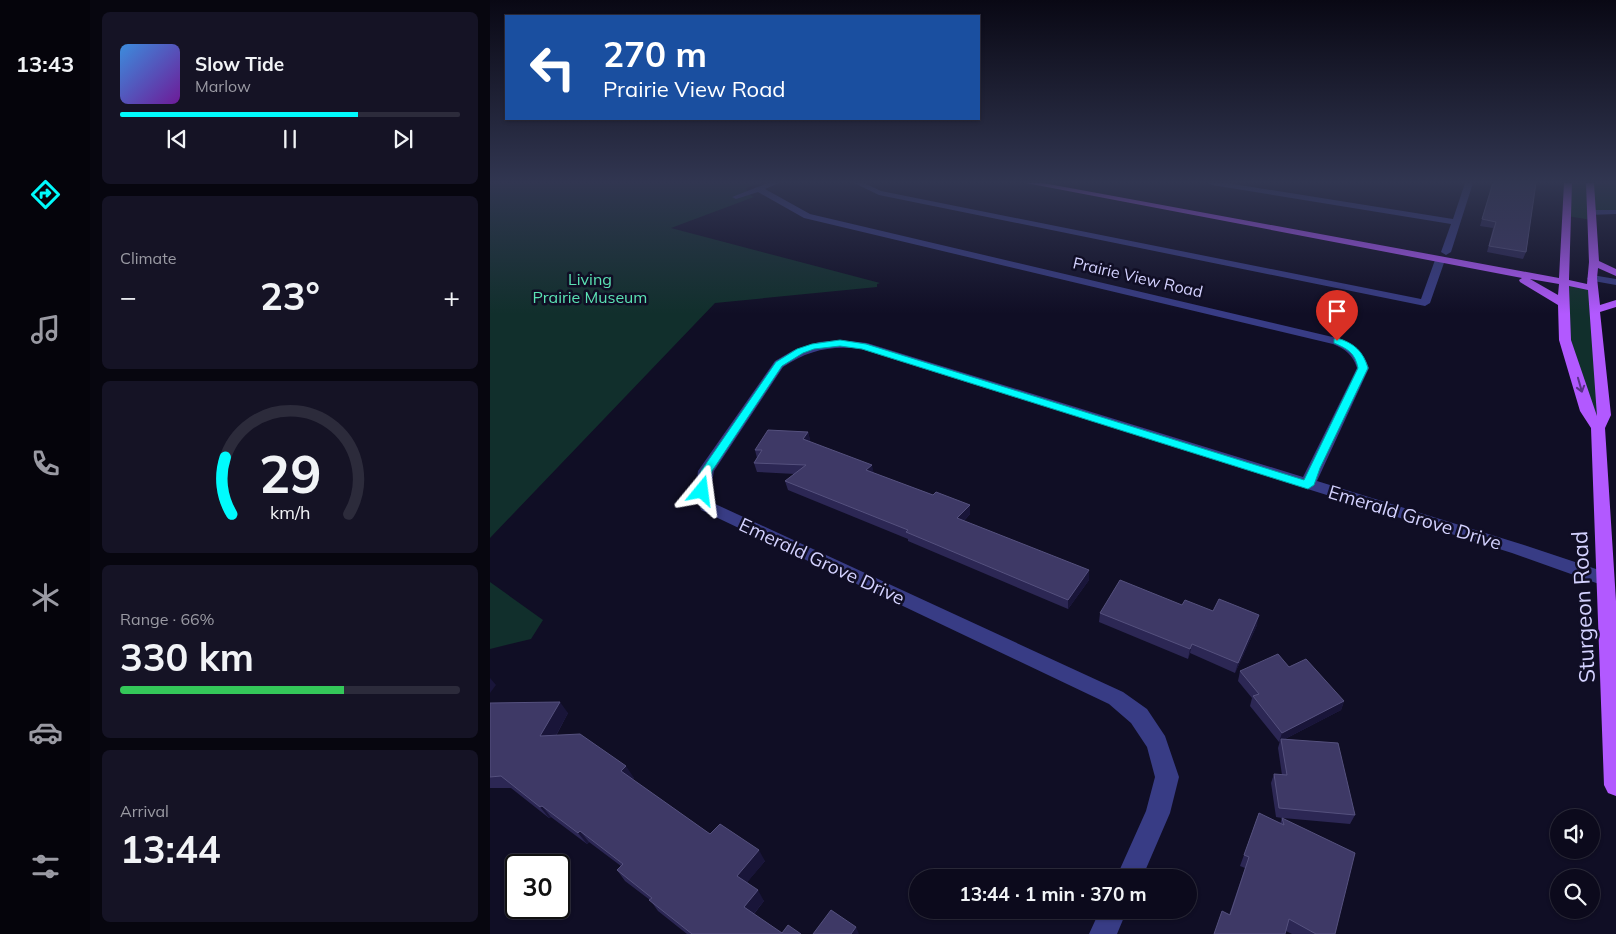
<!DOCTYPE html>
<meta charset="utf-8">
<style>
:root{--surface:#0c0a1c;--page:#151325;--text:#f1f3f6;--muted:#9a9aa3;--line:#2c2b3b;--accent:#00fbfd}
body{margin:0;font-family:Mulish,sans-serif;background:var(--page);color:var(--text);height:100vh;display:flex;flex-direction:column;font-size:19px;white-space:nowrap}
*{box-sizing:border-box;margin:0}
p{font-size:16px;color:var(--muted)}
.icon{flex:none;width:28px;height:28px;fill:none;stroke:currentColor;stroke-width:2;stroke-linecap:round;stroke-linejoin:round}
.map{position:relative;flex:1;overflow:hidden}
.sheet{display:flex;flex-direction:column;gap:12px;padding:12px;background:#07060f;width:400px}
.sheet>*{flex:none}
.top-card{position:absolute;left:15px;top:15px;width:475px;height:105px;border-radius:0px;box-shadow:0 1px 4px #0004,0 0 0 1px var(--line);background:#1a4fa0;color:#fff;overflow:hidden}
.tools{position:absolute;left:1060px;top:809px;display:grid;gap:10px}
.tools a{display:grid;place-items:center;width:50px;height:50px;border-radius:50%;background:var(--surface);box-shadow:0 1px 4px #0004,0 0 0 1px var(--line);font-size:25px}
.speed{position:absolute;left:15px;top:854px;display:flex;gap:10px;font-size:25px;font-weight:700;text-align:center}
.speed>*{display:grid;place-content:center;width:65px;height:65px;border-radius:50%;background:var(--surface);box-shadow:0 1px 4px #0004,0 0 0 1px var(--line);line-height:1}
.speed .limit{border:2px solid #111;border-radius:8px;background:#fff;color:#111}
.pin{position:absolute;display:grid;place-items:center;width:42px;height:42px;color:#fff;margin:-51px -21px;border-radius:50% 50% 50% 0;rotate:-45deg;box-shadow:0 0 5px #0007}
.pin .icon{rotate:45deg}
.me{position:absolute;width:55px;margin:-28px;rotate:16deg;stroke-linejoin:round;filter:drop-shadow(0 0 4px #0008)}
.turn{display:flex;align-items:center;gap:18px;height:105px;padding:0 15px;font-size:22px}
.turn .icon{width:65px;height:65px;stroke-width:2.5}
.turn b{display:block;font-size:35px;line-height:42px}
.big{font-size:38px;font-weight:700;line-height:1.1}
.sheet .tile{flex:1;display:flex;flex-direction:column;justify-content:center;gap:8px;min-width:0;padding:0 18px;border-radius:8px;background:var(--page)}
.sheet .dial{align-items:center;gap:0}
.dial svg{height:130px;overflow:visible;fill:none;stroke:var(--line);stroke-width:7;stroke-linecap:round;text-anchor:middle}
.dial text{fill:var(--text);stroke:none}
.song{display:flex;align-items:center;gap:15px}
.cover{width:60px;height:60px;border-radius:8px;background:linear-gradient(135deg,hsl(210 70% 55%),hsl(280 70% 35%))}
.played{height:5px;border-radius:2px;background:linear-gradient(90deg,var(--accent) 70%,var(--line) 70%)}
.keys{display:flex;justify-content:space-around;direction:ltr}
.heat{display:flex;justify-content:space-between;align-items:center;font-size:28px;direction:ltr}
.charge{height:8px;border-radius:4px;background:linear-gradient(90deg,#34c759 66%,var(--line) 0)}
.trip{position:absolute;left:419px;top:869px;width:288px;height:50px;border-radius:25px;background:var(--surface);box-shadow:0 1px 4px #0004,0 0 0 1px var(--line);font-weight:700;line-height:50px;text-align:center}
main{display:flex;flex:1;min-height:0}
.dock{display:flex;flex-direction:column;width:90px;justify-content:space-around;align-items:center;background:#05040b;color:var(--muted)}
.dock .icon{width:35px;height:35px}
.dock .active{color:var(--accent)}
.dock b{font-size:22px;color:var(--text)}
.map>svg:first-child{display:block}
</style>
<main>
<nav class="dock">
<b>13:43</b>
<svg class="icon active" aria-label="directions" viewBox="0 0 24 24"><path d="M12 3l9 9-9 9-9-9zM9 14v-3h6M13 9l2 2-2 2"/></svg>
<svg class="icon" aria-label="music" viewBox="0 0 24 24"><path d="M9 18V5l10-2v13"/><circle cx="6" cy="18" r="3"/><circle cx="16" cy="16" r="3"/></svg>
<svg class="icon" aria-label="phone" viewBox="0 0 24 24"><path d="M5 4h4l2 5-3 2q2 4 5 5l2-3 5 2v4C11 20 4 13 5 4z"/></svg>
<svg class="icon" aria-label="climate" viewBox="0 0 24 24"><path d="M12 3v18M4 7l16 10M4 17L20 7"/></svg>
<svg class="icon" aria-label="car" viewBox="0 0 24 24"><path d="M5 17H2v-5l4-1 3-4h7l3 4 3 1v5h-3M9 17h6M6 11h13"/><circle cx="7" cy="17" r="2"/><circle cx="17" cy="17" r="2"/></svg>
<svg class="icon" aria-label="filters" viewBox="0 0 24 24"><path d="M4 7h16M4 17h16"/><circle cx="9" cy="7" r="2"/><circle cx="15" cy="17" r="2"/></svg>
</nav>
<section class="sheet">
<div class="tile">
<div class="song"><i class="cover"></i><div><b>Slow Tide</b><p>Marlow</p></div></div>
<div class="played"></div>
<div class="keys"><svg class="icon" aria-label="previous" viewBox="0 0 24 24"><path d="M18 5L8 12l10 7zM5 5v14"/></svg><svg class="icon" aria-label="pause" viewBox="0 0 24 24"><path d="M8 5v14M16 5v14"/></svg><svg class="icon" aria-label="next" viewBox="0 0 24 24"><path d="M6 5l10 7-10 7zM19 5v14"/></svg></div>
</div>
<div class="tile"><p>Climate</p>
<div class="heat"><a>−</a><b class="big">23°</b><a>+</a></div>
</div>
<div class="tile dial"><svg viewBox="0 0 100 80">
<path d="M14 69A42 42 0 1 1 86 69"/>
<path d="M14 69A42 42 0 0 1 10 34" stroke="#00fbfd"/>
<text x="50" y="56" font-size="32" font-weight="700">29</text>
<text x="50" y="72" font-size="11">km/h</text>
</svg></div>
<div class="tile"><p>Range · 66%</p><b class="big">330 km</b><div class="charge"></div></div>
<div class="tile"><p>Arrival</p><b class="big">13:44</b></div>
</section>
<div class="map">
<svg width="1126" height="934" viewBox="0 0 1126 934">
<rect width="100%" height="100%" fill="#100e25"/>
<!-- green -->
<path fill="#112f2c" d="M0 183H271L256 188 259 194 264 197 181 228 390 283 387 284V287L225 303 0 538Z
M1078 183H1126V212L1102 213V220L1077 216Z
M1075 282 1104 288 1108 428 1081 359Z
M0 582 53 620 41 639 0 649Z"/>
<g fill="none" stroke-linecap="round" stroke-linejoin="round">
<!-- minor -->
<path fill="#383c85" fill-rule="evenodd" d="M278 183H289L275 189 320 214 851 339C865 345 874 353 879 368L827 481 1034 545 1121 574 1124 579 1121 584 1115 586 1109 584 1022 553 371 349C342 345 318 350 293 367L224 471 221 488 223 503 633 692 657 709 675 736 689 777 680 813 652 878H626L656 811 665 777 657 747 641 723 619 704 211 510 205 493 208 471 285 361 304 350 329 342 350 340 377 343 813 477 867 368C863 355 855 349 843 344L314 218 268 192 246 199 242 197Z
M364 183H374L391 191 931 299 945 260 950 257 955 260 940 303 935 306 389 195Z
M718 183H737L963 219 975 183H983L961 252 956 255 951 252 961 224 722 185Z
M1102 210H1126V214L1099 215V211Z
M1102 275 1126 279V285L1098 280 1097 278Z
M610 910H637L627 934H599Z"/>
<!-- major -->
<path fill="#b259ff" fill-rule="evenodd" d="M536 183H553L1069 278 1074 183H1082L1079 280 1097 284 1099 262 1096 183H1104L1109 261 1126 269V276L1108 268 1107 278 1110 305 1126 300V307L1110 312 1121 415 1115 428 1126 601V796L1118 793 1114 785 1101 428 1090 411 1069 340 1068 305 1030 282 1029 280 1032 278ZM1040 279 1069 284 1068 295ZM1079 286 1098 290 1107 416 1081 340Z"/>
</g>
<!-- wall -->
<path fill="#2c2754" d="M1002 183H1046L1036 252 1033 259 997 252 1003 228 990 226Z
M318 432 320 440 319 442 383 473 443 495 480 505V514L474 521 599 580 578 609 418 541V539L298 490 295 481 305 474 267 472 264 463 267 458 265 450Z
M692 605 723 611 767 625 745 673 700 653 698 659 609 622 610 613Z
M799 667 854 701 851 710 795 739 865 815 860 824 793 818 845 934H802L796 931 739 915 755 868 750 866 769 813 790 824 792 818 786 817 781 783 784 774 792 775 788 748 790 741 789 742 760 706 762 698 748 681 750 671Z
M0 703 78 713 66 736 144 778 142 779 220 834 275 861 257 882 274 901 264 914 292 933 311 934H197L168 911 160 900 135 881 127 870 131 866 99 842 97 844 61 817 59 818 21 788H0Z"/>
<!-- shaded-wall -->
<path fill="#191539" d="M318 432 320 440 316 448 313 439Z
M382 465 384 474 376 470Z
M480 505V514L468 527 467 518Z
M599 570V580L578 609V600Z
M769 615 767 625 745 673 748 663Z
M702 644 700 653 698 659 700 649Z
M0 678 6 685 0 693Z
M854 701 851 710 791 741V739L789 742 792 733Z
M70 702 78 713 59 748 50 736Z
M136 766 144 778 139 783 131 771Z
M52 806 61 817 59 818 50 807Z
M90 831 99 842 97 844 88 833Z
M269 850 275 861 254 886 247 876Z
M268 890 274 901 261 917 254 907Z
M366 927 369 934H361Z"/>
<!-- building -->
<path fill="#3e3966" stroke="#55517e" d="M1003 183H1046L1036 252 999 246 1006 222 992 219Z
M278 430 318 432 313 439 382 465 376 470 443 495 446 492 480 505 467 518 599 570 578 600 416 532 418 530 295 481 316 465 264 463 272 450H265Z
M630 580 692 605 695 600 723 611 729 599 769 615 748 663 702 644 700 649 610 613Z
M788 654 799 667 816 659 854 701 792 733 763 696 769 694 750 671Z
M70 702 50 736 90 734 136 766 131 771 220 834 230 824 269 850 247 876 268 890 254 907 292 933 298 925 311 934H202L159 900 162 898 127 870 133 864 90 831 88 833 52 806 50 807 11 776 0 777V703Z
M791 739 848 743 865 815 789 808 784 774 797 775Z
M769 813 794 825 792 818 865 853 845 934H826L799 919 795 934H724L732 911 740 915 759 857 754 855Z
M341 910 366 927 361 934H323Z"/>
<!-- one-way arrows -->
<defs><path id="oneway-shaft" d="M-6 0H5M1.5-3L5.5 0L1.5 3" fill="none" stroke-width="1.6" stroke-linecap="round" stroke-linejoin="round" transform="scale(1.25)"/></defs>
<use stroke="#593087" href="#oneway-shaft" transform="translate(1090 385) rotate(74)"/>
<!-- sky -->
<linearGradient id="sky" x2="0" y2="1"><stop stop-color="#090814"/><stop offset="0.58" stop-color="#313651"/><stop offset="1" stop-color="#313651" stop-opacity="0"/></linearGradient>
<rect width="1126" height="314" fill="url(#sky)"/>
<!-- route -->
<path fill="#00fbfd" stroke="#00a3a4" d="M847 338C864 343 873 351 878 368L830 468 824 485 818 489 372 349 350 346 324 349 313 353 292 366 222 471 216 494 212 495 206 491 211 471 286 362 307 349 322 344 350 340 376 344 814 480 868 368C865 353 858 349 844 343V339Z"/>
<g text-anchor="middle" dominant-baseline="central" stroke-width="5" stroke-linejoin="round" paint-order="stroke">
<!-- far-street labels -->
<g font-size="16" fill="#d4d2ff" stroke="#100e25">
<text transform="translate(648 277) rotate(13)">Prairie View Road</text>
</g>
<!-- far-park labels -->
<g font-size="16" fill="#5be2b4" stroke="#100e25">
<text x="100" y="279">Living<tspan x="100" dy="18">Prairie Museum</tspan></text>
</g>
<!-- street labels -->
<g font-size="19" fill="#d4d2ff" stroke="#100e25">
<text transform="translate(925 517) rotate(17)">Emerald Grove Drive</text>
<text transform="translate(332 561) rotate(25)">Emerald Grove Drive</text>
</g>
<!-- near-street labels -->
<g font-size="22" fill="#d4d2ff" stroke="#100e25">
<text transform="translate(1093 607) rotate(-93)">Sturgeon Road</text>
</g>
</g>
</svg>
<div class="tools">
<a><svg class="icon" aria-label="sound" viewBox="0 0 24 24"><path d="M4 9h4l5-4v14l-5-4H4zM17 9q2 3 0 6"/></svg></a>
<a><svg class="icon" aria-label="search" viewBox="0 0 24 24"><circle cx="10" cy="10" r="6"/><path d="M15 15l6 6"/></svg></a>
</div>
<div class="speed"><div class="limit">30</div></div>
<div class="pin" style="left:847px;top:341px;background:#d93025"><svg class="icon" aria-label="arrive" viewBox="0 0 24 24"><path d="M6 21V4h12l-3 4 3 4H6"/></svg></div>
<svg class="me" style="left:212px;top:491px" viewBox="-20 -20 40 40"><path d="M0-17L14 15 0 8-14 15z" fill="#00fbfd" stroke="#fff" stroke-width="4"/></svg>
<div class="trip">13:44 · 1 min · 370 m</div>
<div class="top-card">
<div class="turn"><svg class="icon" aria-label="left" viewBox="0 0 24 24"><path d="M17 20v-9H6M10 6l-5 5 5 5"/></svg><div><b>270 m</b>Prairie View Road</div></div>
</div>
</div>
</main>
